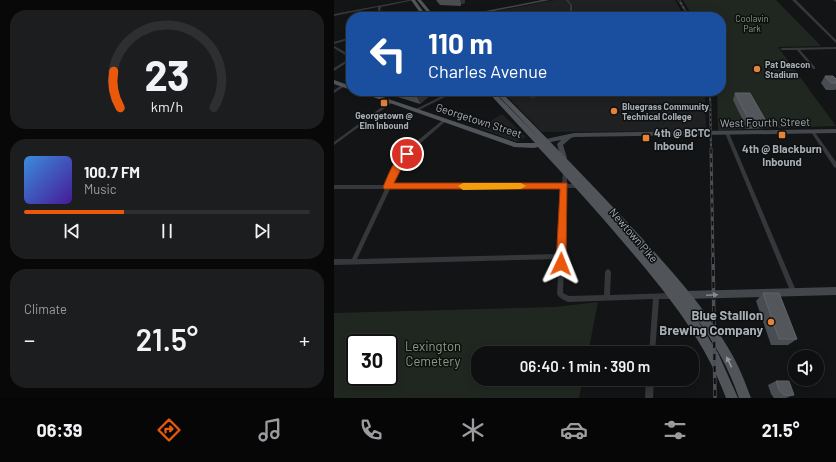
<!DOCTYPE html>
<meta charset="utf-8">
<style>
:root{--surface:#0e0f10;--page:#1c1d1e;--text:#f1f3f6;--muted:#9b9c9f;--line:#2e2f30;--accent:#ea580c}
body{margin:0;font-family:Barlow,sans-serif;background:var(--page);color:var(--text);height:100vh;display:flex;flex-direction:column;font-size:15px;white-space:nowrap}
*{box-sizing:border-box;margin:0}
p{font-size:13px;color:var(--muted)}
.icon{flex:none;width:22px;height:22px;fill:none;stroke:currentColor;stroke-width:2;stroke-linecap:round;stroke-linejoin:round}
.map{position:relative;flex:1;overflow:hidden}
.side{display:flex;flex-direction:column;gap:10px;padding:10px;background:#080809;width:334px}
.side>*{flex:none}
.banner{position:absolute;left:12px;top:12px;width:380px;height:84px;border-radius:16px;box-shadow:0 2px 10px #0003,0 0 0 1px var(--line);background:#1a4fa0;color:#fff;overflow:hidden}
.buttons{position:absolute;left:454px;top:350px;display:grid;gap:8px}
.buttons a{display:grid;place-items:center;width:36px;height:36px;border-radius:50%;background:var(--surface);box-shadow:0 2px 10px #0003,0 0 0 1px var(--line);font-size:20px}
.speed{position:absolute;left:12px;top:334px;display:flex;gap:8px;font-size:20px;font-weight:700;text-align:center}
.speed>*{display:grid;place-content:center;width:52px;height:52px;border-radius:50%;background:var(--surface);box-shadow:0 2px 10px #0003,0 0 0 1px var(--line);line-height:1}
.speed .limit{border:2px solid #111;border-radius:6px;background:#fff;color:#111}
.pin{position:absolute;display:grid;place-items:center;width:34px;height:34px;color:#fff;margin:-17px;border:2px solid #fff;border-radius:50%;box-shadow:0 1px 4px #0007}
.me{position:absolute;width:44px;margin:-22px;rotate:2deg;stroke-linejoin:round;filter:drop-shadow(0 0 3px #0008)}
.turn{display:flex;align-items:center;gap:14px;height:84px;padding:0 16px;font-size:18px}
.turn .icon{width:52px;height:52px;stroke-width:2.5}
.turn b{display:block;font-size:28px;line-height:34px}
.big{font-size:30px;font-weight:600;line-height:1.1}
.side .tile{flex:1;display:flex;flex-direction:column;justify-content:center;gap:6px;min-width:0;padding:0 14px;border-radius:16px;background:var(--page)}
.side .dial{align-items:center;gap:0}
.dial svg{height:104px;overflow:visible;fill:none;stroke:var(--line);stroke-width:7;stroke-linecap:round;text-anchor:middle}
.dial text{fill:var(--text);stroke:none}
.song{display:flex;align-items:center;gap:12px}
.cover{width:48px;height:48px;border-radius:6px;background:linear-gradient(135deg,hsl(210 70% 55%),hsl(260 70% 35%))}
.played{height:4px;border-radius:2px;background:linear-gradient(90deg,var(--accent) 35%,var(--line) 35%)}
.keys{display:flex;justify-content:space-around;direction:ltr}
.heat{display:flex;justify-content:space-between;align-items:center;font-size:22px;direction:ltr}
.trip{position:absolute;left:137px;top:346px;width:228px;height:40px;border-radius:16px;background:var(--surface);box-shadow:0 2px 10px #0003,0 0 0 1px var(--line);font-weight:600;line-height:40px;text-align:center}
.dock{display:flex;height:64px;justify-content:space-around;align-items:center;background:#060606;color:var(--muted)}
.dock .icon{width:28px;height:28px}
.dock .current{color:var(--accent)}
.dock b{font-size:18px;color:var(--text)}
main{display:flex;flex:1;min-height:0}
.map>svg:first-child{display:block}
</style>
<main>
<section class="side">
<div class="tile dial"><svg viewBox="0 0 100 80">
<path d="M14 69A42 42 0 1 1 86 69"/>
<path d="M14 69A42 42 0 0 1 9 41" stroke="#ea580c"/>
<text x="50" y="56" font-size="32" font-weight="700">23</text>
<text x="50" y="72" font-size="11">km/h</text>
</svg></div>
<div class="tile">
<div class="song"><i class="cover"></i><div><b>100.7 FM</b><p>Music</p></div></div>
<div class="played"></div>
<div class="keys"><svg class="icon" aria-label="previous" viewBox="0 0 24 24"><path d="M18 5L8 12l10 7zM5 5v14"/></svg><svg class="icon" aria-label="pause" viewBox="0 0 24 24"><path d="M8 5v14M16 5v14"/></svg><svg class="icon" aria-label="next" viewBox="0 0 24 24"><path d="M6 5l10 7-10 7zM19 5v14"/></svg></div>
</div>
<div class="tile"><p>Climate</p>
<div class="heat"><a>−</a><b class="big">21.5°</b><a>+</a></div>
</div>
</section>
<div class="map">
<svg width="502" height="398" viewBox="0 0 502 398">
<rect width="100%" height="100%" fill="#131415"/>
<!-- built -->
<path fill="#1f2022" d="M221 0H341L350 17H131Z
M168 91H371L372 131 208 132Z
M168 114 192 137 183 142 145 128Z"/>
<!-- green -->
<path fill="#202720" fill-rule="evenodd" d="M349 0H442L487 46 444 47 502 126 384 130 383 91H387V17H359Z
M264 302 254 353H144V379H249L245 398H0V313L221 307ZM21 343H55V377H21Z"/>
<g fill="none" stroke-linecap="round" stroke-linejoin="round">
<!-- minor -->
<path fill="#35373a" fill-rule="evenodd" d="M75 0H80L47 7 46 11 50 17H48L44 11V7L0 16V14Z
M232 0H234L238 5V17H236V5Z
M499 0H502V2Z
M17 37V39L0 44V42Z
M0 46 13 53 17 60 0 71V68L13 60 11 55 0 48Z
M502 47V49L466 50 481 67V69H479L463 50H448L446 49 448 48Z
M8 85H9L11 86 0 93V90Z
M46 91H51L40 97H39L37 96Z
M118 91H123L83 111H81L80 110Z
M56 101H58L59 102 0 145V142Z
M110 119H111L113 120 81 148 66 167 58 185 228 184 229 170V169H233V184H245L247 186 245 188H233L229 293 235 296 270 295 271 272 272 270 274 269 276 270 277 272 276 295 338 293 340 294 341 296 340 298 338 299H325L321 353H315L319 299 234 302C230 300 225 298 223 294L225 259 0 265V259H18L51 189H0V185H53L62 165 77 146ZM228 188 225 254 23 259 56 189Z
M478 131H480L502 162V168L500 167 477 132Z
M392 132H394L395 133 463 293 462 295 460 296 458 295 457 293 391 133Z
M312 379H320L319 398H311Z"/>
<!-- tertiary -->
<path fill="#35373a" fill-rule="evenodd" d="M458 0H462L502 40V43Z"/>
<!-- secondary -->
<path fill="#43464a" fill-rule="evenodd" d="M208 0H216L129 17H121Z
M126 12H127V14L113 17H105Z
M502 129V133L240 137 237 138 229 145 233 158 230 160 227 158 223 144 227 140 212 143 209 141 212 139 240 133Z
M502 287V295L350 299 347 298 346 295 347 292 350 291Z"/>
<!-- primary -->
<path fill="#515459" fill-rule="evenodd" d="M77 0H81L93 17H89Z
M83 0H87L101 17H97Z
M0 80 17 86V90L0 84Z
M22 91H31L183 143H201L153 91H159L207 140 160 91H166C208 133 250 176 290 219 328 260 368 302 396 351 405 366 411 382 417 398H405C395 369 381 343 362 318L384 353 404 398H392C370 338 330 290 289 242 262 210 233 178 204 147L200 148 180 147Z"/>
<defs>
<path id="rail-far2" d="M345 0 355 17
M376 91 377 150"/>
<path id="rail-far1" d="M377 149 379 259"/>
<path id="rail" d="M379 258 381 398"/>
</defs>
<!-- rail-far2 casing -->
<use href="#rail-far2" stroke="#4c4f53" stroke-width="2"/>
<!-- rail-far1 casing -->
<use href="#rail-far1" stroke="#4c4f53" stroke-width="3"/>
<!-- rail casing -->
<use href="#rail" stroke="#4c4f53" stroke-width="3.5"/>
<!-- rail-far2 -->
<use href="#rail-far2" stroke="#0e0f10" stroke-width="1" stroke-dasharray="2.5" stroke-linecap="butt"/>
<!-- rail-far1 -->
<use href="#rail-far1" stroke="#0e0f10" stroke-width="1.5" stroke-dasharray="4.5" stroke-linecap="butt"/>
<!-- rail -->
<use href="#rail" stroke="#0e0f10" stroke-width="2" stroke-dasharray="6" stroke-linecap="butt"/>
</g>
<!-- wall -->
<path fill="#494c50" d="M102 0H131V3L127 4V6L106 5Z
M491 76 502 79V89L501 90H492L487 83Z
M61 91H101L86 104 64 97Z
M191 91H213V94L198 98Z
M401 93 432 121 429 128 413 129 399 100Z
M429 293 463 339 454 345H437L422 301Z
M442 381 460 395 452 398H440L437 394 434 385Z"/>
<!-- shaded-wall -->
<path fill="#2f3134" d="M126 0H131V3L127 4Z
M86 91H101L86 104 82 94Z
M197 91H213V94L198 98Z"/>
<!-- building -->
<path fill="#53575b" stroke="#606469" d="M491 76H499L502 79V83H497Z
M71 91H86L82 94Z
M401 93H416L432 121 416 122Z
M429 293H445L463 339H445Z
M442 381H455L460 395H450L445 390Z"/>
<!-- one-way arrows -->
<defs><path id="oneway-solid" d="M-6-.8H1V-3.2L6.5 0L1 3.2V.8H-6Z"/></defs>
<use fill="#838a90" href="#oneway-solid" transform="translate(378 295) rotate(-3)"/>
<use fill="#91989e" href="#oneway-solid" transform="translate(395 362) rotate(-116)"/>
<!-- route -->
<path fill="#ea580c" stroke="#983908" d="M73 151 77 154 68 167 60 183H233L232 264 231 267 227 268 223 267 222 264 226 189H50L49 187C54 176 61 155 73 151Z"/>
<!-- slow -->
<path fill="#f59e0b" d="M129 183H187L192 186 187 189 129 190 124 186Z"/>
<!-- markers -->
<g fill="#e78239" stroke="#0e0f10" stroke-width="1.5">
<circle cx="423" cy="69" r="4"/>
<rect x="46" y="99" width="8" height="8" rx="2"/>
<circle cx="280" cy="111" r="4"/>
<rect x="444" y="131" width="8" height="8" rx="2"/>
<rect x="308" y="134" width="8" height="8" rx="2"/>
<circle cx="437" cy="322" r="4"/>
</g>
<g text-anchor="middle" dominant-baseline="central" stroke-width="3" stroke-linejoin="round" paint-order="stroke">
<!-- far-park labels -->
<g font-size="9" fill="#849f7e" stroke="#0e0f10">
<text x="418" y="18">Coolavin<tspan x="418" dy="10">Park</tspan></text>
</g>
<!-- far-poi labels -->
<g font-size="9" font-weight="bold" fill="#a6aeb5" stroke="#0e0f10" text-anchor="start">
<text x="431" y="64">Pat Deacon<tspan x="431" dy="10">Stadium</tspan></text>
<text x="288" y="106">Bluegrass Community<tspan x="288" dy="10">Technical College</tspan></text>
<text x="50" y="115" text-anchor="middle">Georgetown @<tspan x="50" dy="10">Elm Inbound</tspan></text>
</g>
<!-- street labels -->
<g font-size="11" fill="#a6aeb5" stroke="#0e0f10">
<text transform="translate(145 120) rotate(18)">Georgetown Street</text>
<text transform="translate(431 122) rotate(-1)">West Fourth Street</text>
<text transform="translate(300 235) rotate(49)">Newtown Pike</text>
</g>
<!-- poi labels -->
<g font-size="11" font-weight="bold" fill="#a6aeb5" stroke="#0e0f10" text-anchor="start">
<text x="320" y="132">4th @ BCTC<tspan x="320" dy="13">Inbound</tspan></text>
<text x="448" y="148" text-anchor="middle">4th @ Blackburn<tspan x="448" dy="13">Inbound</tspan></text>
</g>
<!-- near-poi labels -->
<g font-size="13" font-weight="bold" fill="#a6aeb5" stroke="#0e0f10" text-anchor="end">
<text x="429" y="315">Blue Stallion<tspan x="429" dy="15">Brewing Company</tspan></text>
</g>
<!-- near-park labels -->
<g font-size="13" fill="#849f7e" stroke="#0e0f10">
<text x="99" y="346">Lexington<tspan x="99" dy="15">Cemetery</tspan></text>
</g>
</g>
</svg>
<div class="buttons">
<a><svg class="icon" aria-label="sound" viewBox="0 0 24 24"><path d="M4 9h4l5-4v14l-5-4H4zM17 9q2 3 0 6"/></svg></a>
</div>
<div class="speed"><div class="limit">30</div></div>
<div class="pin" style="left:73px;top:154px;background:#d93025"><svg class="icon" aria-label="arrive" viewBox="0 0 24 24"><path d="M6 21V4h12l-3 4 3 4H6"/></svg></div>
<svg class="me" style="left:227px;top:264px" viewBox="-20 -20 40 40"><path d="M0-17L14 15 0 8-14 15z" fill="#ea580c" stroke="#fff" stroke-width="4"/></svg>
<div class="trip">06:40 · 1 min · 390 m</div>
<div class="banner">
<div class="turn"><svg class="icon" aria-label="left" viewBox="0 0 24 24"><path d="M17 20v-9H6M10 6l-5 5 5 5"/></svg><div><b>110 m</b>Charles Avenue</div></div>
</div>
</div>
</main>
<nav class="dock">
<b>06:39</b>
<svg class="icon current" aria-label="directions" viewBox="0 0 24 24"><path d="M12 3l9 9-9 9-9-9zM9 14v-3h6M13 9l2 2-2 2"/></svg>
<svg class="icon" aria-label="music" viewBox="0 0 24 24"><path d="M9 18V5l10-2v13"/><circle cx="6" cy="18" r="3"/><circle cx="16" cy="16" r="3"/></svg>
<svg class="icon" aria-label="phone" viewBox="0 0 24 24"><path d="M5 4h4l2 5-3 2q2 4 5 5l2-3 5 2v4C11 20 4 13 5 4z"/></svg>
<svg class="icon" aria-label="climate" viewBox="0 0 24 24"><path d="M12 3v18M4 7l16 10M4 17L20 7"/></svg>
<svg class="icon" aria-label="car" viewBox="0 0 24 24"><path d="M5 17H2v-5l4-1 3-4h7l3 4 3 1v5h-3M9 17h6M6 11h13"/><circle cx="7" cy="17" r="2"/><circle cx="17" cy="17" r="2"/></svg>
<svg class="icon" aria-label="filters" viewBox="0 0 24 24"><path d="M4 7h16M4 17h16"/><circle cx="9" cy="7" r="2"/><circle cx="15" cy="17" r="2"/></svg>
<b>21.5°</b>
</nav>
